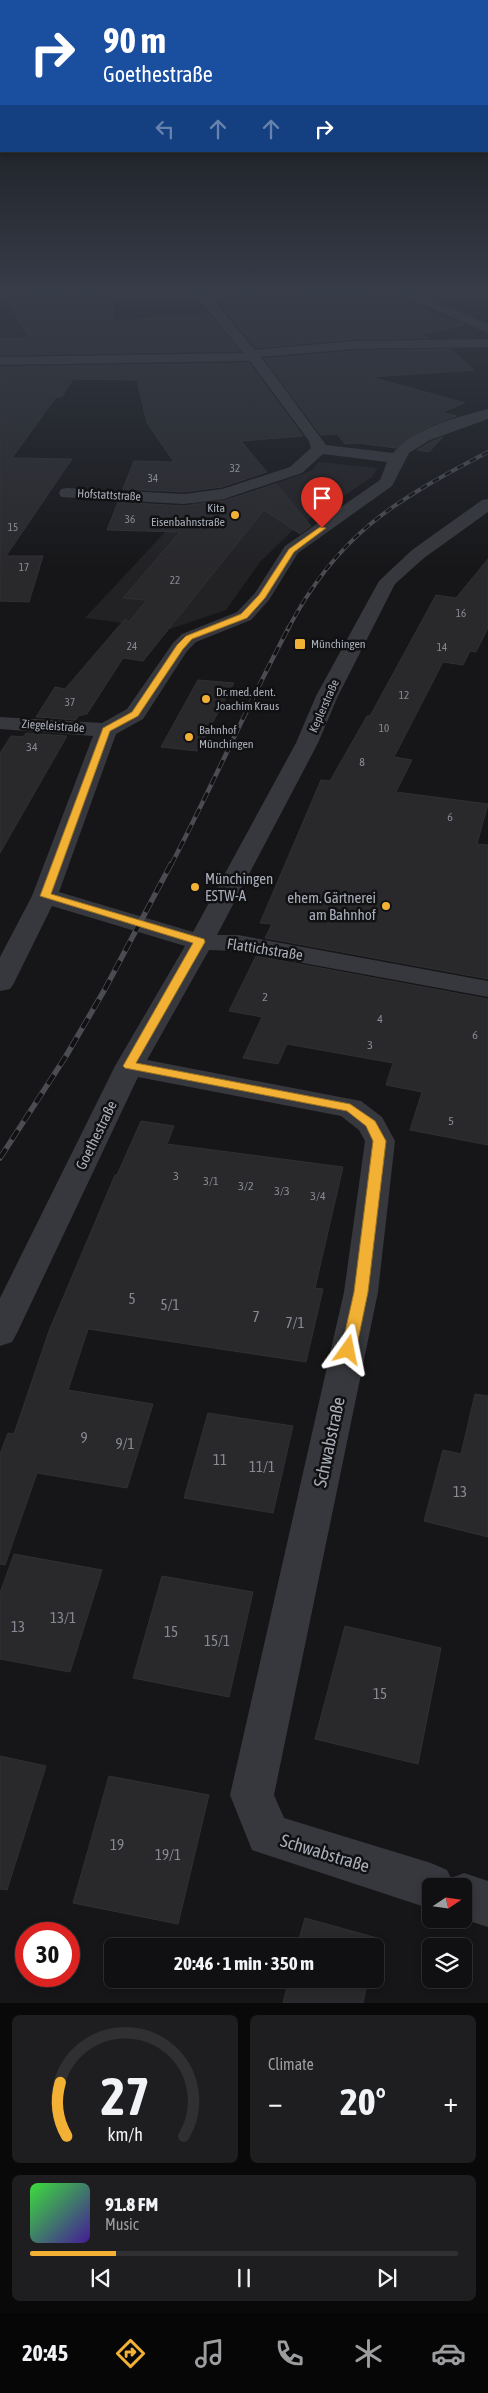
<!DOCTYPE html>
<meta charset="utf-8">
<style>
:root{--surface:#101012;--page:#1e1e20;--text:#f1f3f6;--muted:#9c9d9f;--line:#303032;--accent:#f2b134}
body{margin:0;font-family:"Asap Condensed",sans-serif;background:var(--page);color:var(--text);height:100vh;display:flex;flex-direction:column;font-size:19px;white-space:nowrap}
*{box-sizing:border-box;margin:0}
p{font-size:16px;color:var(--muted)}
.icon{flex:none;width:28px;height:28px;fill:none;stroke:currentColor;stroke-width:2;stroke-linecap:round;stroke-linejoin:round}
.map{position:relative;height:2003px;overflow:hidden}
.sheet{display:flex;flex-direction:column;gap:12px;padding:12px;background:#09090a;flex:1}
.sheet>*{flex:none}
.top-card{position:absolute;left:0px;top:0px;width:489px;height:152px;box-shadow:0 2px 8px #0003,0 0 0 1px var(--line);background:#1a4fa0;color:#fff;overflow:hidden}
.needle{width:32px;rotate:77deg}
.fabs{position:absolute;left:422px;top:1878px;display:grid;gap:10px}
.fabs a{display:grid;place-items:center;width:50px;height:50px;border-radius:8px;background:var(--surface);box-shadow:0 2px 8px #0003,0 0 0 1px var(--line);font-size:25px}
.speed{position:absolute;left:15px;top:1922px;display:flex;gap:10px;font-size:25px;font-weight:700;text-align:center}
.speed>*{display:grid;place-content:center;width:65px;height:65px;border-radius:50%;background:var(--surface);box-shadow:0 2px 8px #0003,0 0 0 1px var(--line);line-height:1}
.speed .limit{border:8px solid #d22;background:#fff;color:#111}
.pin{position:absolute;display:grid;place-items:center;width:42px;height:42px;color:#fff;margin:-51px -21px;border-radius:50% 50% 50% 0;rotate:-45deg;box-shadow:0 0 5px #0007}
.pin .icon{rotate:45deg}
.me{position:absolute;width:55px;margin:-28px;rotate:12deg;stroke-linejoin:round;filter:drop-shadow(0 0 4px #0008)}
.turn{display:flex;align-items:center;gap:18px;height:105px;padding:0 20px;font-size:22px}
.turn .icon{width:65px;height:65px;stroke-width:2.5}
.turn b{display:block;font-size:35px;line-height:42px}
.lanes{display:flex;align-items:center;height:48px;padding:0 20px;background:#0003;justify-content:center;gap:25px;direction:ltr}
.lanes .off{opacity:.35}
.big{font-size:38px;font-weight:700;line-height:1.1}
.sheet .widget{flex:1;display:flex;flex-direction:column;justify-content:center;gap:8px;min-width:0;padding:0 18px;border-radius:8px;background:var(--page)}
.sheet .dial{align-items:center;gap:0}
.dial svg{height:130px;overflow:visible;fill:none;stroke:var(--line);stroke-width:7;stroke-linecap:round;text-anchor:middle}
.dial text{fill:var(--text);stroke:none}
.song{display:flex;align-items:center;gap:15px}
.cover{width:60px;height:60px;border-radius:8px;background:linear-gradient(135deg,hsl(120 70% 55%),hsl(260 70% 35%))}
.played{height:5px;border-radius:2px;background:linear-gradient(90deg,var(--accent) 20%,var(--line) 20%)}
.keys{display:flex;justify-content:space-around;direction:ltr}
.heat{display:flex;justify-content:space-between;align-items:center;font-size:28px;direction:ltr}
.sheet .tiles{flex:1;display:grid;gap:12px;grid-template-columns:1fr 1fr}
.widget:last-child{grid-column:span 2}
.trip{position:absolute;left:104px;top:1938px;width:280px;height:50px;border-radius:8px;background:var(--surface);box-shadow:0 2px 8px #0003,0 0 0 1px var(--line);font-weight:700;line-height:50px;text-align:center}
.tabs{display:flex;height:80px;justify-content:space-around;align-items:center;background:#060607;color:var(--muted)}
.tabs .icon{width:35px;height:35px}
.tabs .selected{color:var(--accent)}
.tabs b{font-size:22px;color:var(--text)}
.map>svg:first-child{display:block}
</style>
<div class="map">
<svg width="488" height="2003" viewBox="0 0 488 2003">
<rect width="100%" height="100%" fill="#161618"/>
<!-- built -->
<path fill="#222225" d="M319 462 377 468 372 477 293 530 260 562 226 610 170 629 85 618 193 502 229 498 250 492 311 471Z"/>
<!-- building -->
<path fill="#29292c" stroke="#303034" d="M334 290H363L386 299 391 298 465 325 419 334 429 338 353 339 256 348 214 295 258 292 271 302Z
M96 294 97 299H112L114 321 209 314 239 351 0 355V338H29L5 297Z
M451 349 474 370 371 377 465 403 442 412 456 416 423 429 396 448 358 443 345 444 337 434 321 435 264 359 353 351Z
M249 363 303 436 241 441 267 472 222 487 184 492 123 489 134 461 174 462 147 423 137 380 73 379 62 397H56L12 458 72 459 6 556H43L29 602 0 601V367Z
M443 437 429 452 417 450 431 442Z
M276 484 311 526 300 534 264 510 143 661 123 658 87 714 78 716 76 720 36 717 55 687 65 689 125 619 129 622 147 600 123 598 180 532 107 530 118 502 184 506 224 501Z
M488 559V628L476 652 470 651 463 665 443 662 394 757 412 760 396 792 488 804 477 844 488 845V979L265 938 272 924 260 923 321 780 330 781 367 716H370L436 595 456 598Z
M198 680 234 683 197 751 161 747Z
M26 733 67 736 0 853V753L11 736 23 737Z
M256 956 488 999V1145L410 1130 422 1092 386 1085 393 1063 287 1044 278 1064 243 1058 262 1017 229 1011Z
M141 1121 174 1126 167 1144 343 1167 315 1288 323 1289 306 1362 88 1329 68 1390 153 1404 127 1488 37 1473 5 1565 0 1564V1454L8 1433 14 1434 49 1331 115 1175H117Z
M475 1394 488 1396V1537L424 1521 443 1450 461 1454Z
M208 1413 293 1426 273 1513 184 1498Z
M14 1554 102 1570 70 1672 0 1659V1593Z
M162 1576 253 1592 229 1697 133 1678Z
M345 1626 441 1648 418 1764 315 1739Z
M0 1756 46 1766 7 1890 0 1889Z
M109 1776 209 1795 178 1924 73 1903Z
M305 1918 377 1938 375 1948V1946H297Z
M289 1979H368L363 2003H283Z"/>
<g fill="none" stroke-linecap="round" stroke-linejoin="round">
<!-- street -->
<path fill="#37383d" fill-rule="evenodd" d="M192 290H205L255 350 353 341 488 339V347L353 349 261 357 326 445 393 453C414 428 457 417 488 409V419L430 440 409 453 392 486 298 553 269 600 251 620 196 642 187 651 143 719 116 734 59 892 193 932 296 743 316 696 379 581 412 550 482 500 488 499V512L424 558 395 584 338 696 318 743 217 935H238L488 981V997L238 951 209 950 147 1060 361 1101 382 1117 395 1141 378 1292 274 1795 284 1818 431 1863 447 1870 451 1878 464 1873 488 1881V1927L463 1919 464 1886H431V1909L252 1850 230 1795 344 1292 365 1141 359 1130 341 1116 138 1077 17 1333 12 1342 0 1346V1298L115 1066 185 946 52 906 14 983 10 989 0 991V957L32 896 93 736 0 729V717L102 723 127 709 173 643 182 634 237 612 255 593 285 546 380 480 387 462 323 454 302 473 224 499 184 504 61 497 59 493 61 489 67 488 184 494 222 489 290 467 311 448 309 441 250 361 0 365V357L243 353Z
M389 290H407L488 324V333Z"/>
<defs>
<path id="rail-far2" d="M288 629C338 533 396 500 488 452"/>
<path id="rail-far1" d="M171 865C212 787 247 706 289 627"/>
<path id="rail" d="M0 1158 66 1056 105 989 171 864"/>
</defs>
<!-- rail-far2 casing -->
<use href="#rail-far2" stroke="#4a4c52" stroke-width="4"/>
<!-- rail-far1 casing -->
<use href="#rail-far1" stroke="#4a4c52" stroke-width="4.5"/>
<!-- rail casing -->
<use href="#rail" stroke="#4a4c52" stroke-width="5.5"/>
<!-- rail-far2 -->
<use href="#rail-far2" stroke="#111113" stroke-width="2.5" stroke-dasharray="7" stroke-linecap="butt"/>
<!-- rail-far1 -->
<use href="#rail-far1" stroke="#111113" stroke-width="3" stroke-dasharray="9" stroke-linecap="butt"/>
<!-- rail -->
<use href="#rail" stroke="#111113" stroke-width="4" stroke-dasharray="11" stroke-linecap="butt"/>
</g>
<!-- sky -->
<linearGradient id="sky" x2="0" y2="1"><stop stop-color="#0c0c0d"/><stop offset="0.51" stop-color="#363c48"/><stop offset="1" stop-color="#363c48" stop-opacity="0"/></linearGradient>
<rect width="488" height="571" fill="url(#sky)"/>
<!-- route -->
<path fill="#f2b134" stroke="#9d7322" d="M320 527 326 528 294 552 265 598 247 618 192 639 183 649 138 716 110 731 51 894 204 939 205 942 136 1063 350 1104 375 1121 386 1141 368 1292 356 1350 353 1354H343L341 1350 354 1292 373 1141 366 1126 347 1111 125 1068 123 1066 193 943 40 896 103 728 132 712 177 645 186 636 241 614 259 595 289 549Z"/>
<!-- markers -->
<g fill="#f2b134" stroke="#111113" stroke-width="2">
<circle cx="235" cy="515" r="5"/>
<rect x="294" y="638" width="12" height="12" rx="2.5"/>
<circle cx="206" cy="699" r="5"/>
<circle cx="189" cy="737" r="5"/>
<circle cx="195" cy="887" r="5"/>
<circle cx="386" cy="906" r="5"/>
</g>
<g text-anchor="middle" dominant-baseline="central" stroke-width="5" stroke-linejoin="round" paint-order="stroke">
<!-- far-number labels -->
<g font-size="11" fill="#888b94">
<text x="235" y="468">32</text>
<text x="153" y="478">34</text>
<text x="130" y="519">36</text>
<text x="13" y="527">15</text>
<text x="24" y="567">17</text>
<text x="175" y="580">22</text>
<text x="461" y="613">16</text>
<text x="132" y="646">24</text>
<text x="442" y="647">14</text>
<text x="404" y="695">12</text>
<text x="70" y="702">37</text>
<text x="384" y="728">10</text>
</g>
<!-- far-street labels -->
<g font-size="12" fill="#a8adb8" stroke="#111113">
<text transform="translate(109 495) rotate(3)">Hofstattstraße</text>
<text transform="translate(324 706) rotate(-66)">Keplerstraße</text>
<text transform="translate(53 726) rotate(4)">Ziegeleistraße</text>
</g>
<!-- far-poi labels -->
<g font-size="12" fill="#a8adb8" stroke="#111113" text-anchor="start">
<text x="225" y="508" text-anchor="end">Kita<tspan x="225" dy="14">Eisenbahnstraße</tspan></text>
<text x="311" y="644">Münchingen</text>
<text x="216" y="692">Dr. med. dent.<tspan x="216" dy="14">Joachim Kraus</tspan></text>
<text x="199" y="730">Bahnhof<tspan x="199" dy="14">Münchingen</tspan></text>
</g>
<!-- number labels -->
<g font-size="12" fill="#888b94">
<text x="32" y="747">34</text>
<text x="362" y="762">8</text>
<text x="450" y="817">6</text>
<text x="265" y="997">2</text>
<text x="380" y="1019">4</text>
<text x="475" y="1035">6</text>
<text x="370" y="1045">3</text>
<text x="451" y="1121">5</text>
<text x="176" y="1176">3</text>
<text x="211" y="1181">3/1</text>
<text x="246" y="1186">3/2</text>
<text x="282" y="1191">3/3</text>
<text x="318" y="1196">3/4</text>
</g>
<!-- poi labels -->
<g font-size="15" fill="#a8adb8" stroke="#111113" text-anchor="start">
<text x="205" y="878">Münchingen<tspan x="205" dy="17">ESTW-A</tspan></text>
<text x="376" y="897" text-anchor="end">ehem. Gärtnerei<tspan x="376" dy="17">am Bahnhof</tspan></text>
</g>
<!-- street labels -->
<g font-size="15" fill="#a8adb8" stroke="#111113">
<text transform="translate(265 949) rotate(9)">Flattichstraße</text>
<text transform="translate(96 1135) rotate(-64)">Goethestraße</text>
</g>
<!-- near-number labels -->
<g font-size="15" fill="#888b94">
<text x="132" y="1298">5</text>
<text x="170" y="1304">5/1</text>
<text x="256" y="1316">7</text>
<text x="295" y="1322">7/1</text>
<text x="84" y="1437">9</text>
<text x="125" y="1443">9/1</text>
<text x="220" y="1459">11</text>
<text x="262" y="1466">11/1</text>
<text x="460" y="1491">13</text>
<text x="63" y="1617">13/1</text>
<text x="18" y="1626">13</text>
<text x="171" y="1631">15</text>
<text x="217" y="1640">15/1</text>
<text x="380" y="1693">15</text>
<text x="117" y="1844">19</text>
<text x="168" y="1854">19/1</text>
</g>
<!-- near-street labels -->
<g font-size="18" fill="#a8adb8" stroke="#111113">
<text transform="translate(329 1442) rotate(-78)">Schwabstraße</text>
<text transform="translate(325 1853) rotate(17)">Schwabstraße</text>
</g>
</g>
</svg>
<div class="fabs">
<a><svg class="needle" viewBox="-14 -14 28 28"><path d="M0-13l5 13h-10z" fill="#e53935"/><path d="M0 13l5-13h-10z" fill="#9c9d9f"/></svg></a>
<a><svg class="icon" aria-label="layers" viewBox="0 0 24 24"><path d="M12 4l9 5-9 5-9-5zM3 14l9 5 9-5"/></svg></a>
</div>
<div class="speed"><div class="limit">30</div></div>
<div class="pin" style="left:322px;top:528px;background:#d93025"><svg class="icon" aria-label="arrive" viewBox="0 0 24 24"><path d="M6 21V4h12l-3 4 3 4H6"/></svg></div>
<svg class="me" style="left:348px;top:1350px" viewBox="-20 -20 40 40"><path d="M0-17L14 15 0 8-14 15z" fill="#f2b134" stroke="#fff" stroke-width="4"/></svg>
<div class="trip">20:46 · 1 min · 350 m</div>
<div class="top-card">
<div class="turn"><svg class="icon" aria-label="right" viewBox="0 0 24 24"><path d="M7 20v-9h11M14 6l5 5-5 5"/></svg><div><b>90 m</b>Goethestraße</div></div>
<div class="lanes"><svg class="icon off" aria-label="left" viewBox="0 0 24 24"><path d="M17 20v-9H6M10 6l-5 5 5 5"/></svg><svg class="icon off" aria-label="ahead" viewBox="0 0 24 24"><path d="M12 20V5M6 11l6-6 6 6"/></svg><svg class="icon off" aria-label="ahead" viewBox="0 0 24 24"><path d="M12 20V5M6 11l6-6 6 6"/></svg><svg class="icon" aria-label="right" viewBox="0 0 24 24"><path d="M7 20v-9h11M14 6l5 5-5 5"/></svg></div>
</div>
</div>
<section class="sheet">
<div class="tiles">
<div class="widget dial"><svg viewBox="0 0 100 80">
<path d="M14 69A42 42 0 1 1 86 69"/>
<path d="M14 69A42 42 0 0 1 10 36" stroke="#f2b134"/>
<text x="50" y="56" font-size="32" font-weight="700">27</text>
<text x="50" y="72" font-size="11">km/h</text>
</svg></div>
<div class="widget"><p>Climate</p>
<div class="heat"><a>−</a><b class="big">20°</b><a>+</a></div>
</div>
<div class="widget">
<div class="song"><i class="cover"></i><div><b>91.8 FM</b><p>Music</p></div></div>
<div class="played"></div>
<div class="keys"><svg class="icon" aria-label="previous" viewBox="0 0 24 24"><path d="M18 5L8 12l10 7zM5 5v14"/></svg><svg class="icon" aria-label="pause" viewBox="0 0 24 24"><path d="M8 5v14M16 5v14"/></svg><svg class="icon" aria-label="next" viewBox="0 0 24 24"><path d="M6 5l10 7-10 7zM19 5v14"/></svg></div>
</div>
</div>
</section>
<nav class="tabs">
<b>20:45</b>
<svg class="icon selected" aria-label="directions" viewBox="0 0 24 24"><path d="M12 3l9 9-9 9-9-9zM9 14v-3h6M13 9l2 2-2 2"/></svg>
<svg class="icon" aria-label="music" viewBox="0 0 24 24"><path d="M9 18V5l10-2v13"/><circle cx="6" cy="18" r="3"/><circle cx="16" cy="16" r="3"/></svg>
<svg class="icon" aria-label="phone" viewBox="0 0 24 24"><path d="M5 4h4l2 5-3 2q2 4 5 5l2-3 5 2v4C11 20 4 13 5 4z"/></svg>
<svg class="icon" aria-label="climate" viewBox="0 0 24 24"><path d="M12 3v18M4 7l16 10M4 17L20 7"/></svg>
<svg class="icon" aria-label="car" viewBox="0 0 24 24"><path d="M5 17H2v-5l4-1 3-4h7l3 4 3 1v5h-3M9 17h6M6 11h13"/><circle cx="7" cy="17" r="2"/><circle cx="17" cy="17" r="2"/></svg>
</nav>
